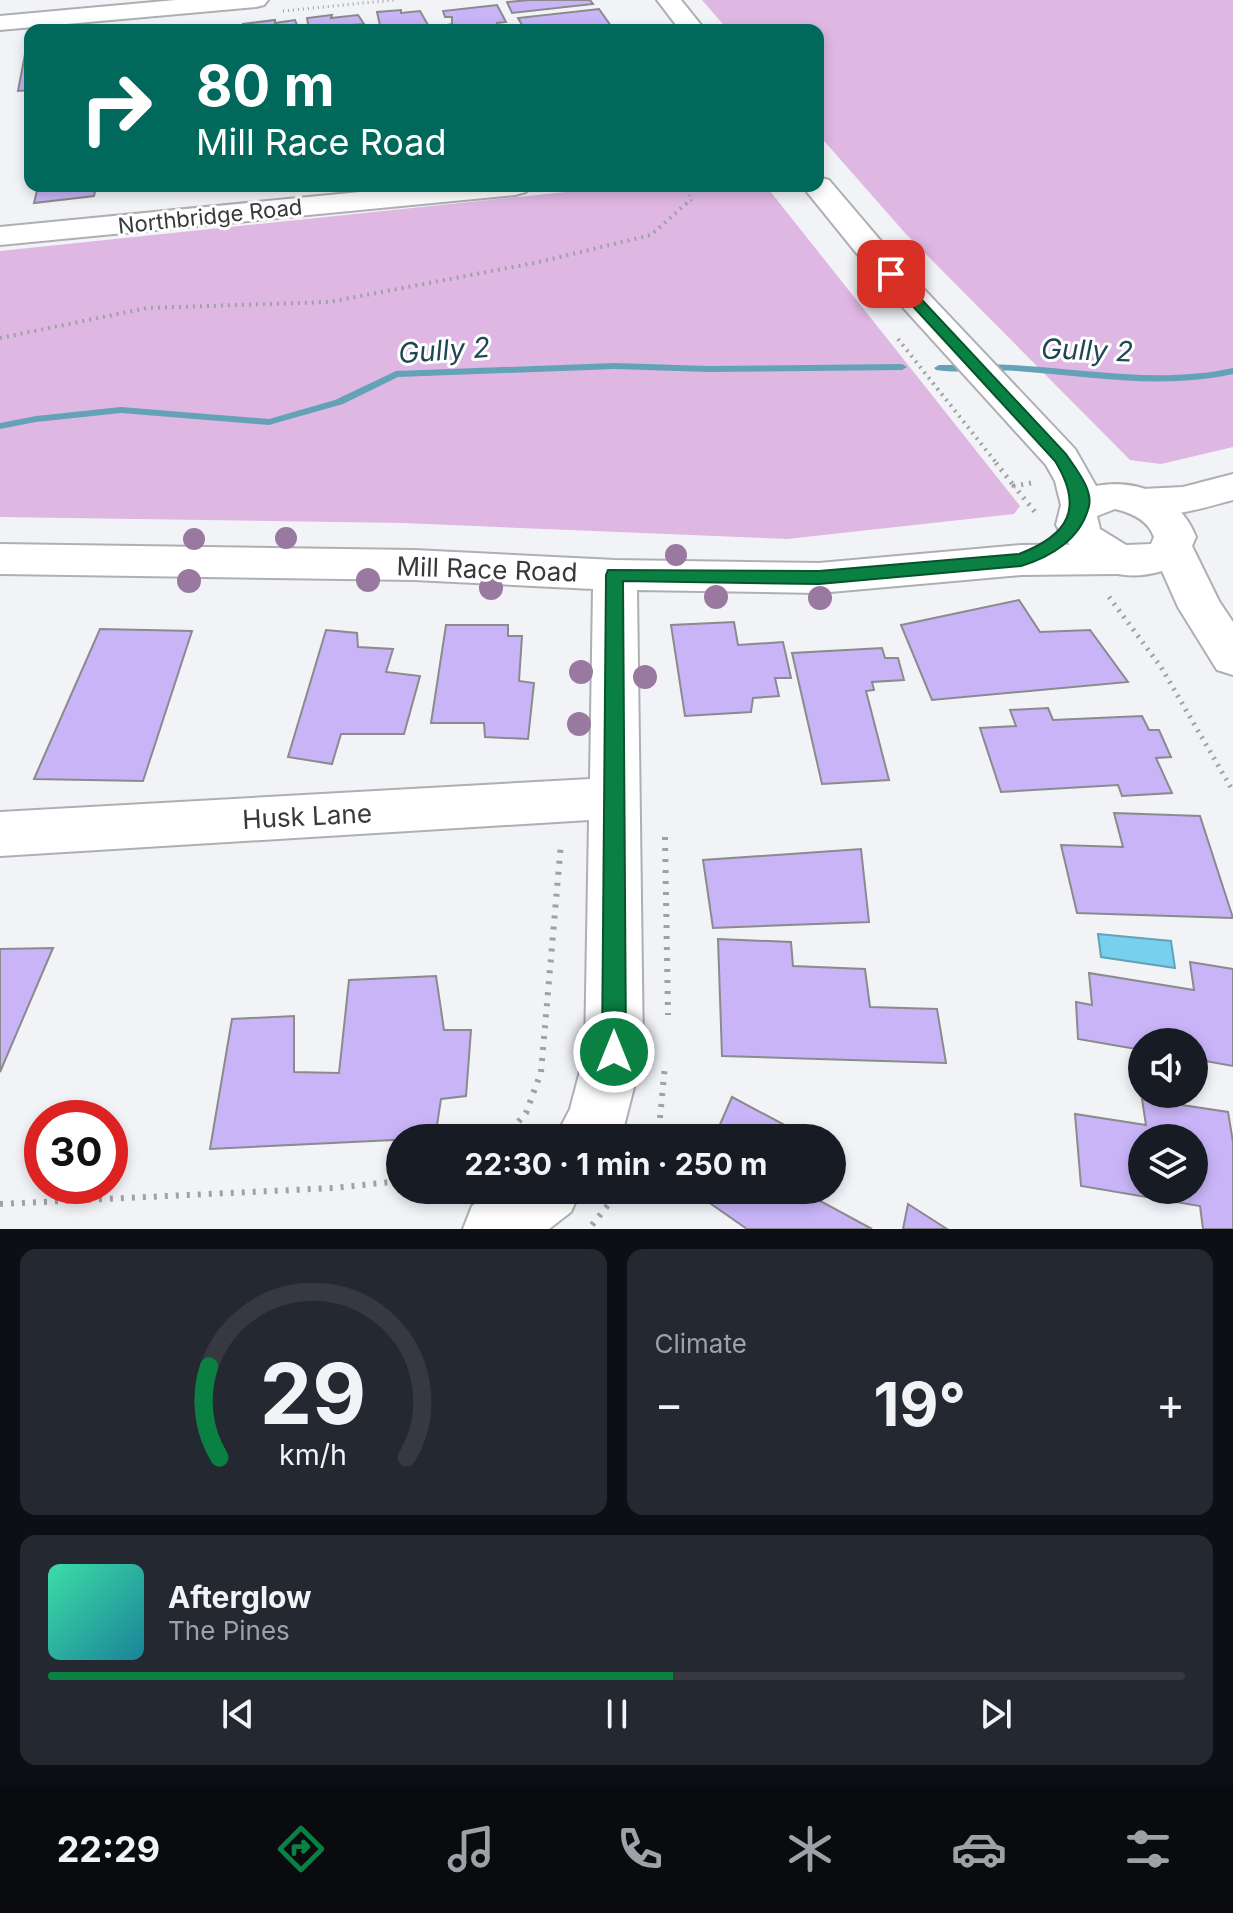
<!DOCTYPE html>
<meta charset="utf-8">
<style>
:root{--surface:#171b24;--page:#242831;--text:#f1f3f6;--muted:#9ea1a6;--line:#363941;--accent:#0b8043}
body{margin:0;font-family:Inter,sans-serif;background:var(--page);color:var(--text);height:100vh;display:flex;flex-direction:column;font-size:30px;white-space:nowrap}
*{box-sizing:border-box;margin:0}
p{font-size:26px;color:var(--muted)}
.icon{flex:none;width:44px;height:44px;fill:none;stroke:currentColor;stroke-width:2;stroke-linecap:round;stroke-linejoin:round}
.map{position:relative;height:1229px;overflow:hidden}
.drawer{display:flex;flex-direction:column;gap:20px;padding:20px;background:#0d0f14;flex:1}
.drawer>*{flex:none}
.top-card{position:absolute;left:24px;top:24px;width:800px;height:168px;border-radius:16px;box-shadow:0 4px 12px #0003;background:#00695c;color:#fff;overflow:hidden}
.buttons{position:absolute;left:1128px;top:1028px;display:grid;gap:16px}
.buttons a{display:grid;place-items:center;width:80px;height:80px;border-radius:50%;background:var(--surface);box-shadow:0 4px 12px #0003;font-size:40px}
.speed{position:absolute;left:24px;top:1100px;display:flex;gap:16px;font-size:40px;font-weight:700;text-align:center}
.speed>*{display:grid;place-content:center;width:104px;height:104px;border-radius:50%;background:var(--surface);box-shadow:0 4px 12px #0003;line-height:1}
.speed .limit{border:12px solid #d22;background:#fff;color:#111}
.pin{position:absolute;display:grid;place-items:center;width:68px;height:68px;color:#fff;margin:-34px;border-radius:16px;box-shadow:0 4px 12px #0006}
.me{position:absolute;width:88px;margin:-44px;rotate:0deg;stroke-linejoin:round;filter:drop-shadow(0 0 6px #0008)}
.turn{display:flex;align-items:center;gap:28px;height:168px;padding:0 40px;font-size:36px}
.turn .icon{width:104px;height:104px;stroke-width:2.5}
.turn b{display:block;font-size:56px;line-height:68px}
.big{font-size:60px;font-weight:700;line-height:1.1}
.drawer .tile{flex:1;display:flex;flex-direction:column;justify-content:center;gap:12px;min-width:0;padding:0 28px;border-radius:16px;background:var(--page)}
.drawer .dial{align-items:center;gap:0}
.dial svg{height:208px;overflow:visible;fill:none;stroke:var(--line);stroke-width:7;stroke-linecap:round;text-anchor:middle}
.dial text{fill:var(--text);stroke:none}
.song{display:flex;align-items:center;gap:24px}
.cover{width:96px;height:96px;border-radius:12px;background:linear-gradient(135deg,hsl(160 70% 55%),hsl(190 70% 35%))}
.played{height:8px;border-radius:4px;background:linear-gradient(90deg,var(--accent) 55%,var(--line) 55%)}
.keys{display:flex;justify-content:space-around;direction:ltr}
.heat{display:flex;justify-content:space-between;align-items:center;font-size:44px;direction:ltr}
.drawer .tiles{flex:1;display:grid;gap:20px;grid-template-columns:1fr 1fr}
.tile:last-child{grid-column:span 2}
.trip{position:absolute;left:386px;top:1124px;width:460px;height:80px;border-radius:40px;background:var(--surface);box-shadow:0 4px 12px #0003;font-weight:700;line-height:80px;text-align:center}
.menu{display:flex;height:128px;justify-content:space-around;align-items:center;background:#090b0e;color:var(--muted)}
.menu .icon{width:56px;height:56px}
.menu .active{color:var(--accent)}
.menu b{font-size:36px;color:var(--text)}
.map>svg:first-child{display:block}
</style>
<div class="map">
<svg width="1233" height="1229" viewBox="0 0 1233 1229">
<rect width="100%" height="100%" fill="#f2f3f7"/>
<!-- green -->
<path fill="#deb7e3" d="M702 0H1233V447L1161 464 1130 460 905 233 818 134V30H728Z
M622 186H766L1020 506 1014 514 787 539 402 523 0 517V251Z"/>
<!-- water -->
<path fill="#77d0ed" stroke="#64a3b7" stroke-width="2" d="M1098 934 1171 941 1175 968 1101 957Z"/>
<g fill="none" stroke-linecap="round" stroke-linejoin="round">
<!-- stream -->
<path fill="#64a3b7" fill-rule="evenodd" d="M615 363 709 366 902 364 907 367 902 370 709 372 615 369 398 377 343 404 269 425 121 413 36 422 0 429V423L36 416 121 407 269 419 335 400 396 371Z
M939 365C964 365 988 364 1013 365 1087 369 1159 384 1233 368V374C1161 390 1089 376 1016 371 990 369 962 374 936 370L934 368Z"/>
</g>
<!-- building -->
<path fill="#c8b4f7" stroke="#8b8a8d" stroke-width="2" fill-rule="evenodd" d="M529 0H590L593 4 512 13 507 2Z
M497 5 506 22 497 23 498 30H450L448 25 452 24V17H445L443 11Z
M599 9 611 26 580 30H525L518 18Z
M401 10V13L420 11 431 30H381L377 12Z
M332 15 331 18 358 15 364 24 353 25V30L309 29 307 18Z
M275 20V23L295 20 299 30H243V24Z
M30 48V90L18 91 26 49Z
M38 186H96L94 196 34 203Z
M1019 600 1040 632 1090 630 1128 682 932 700 901 625Z
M734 622 738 645 783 642 791 678H775L779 696 753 698 751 712 685 716 671 625Z
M446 625H508V636H522L519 681 534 683 528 739 485 737 484 723H431Z
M100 629 192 631 143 781 34 779Z
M326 630 357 633 358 647 393 649 386 672 420 676 404 734H341L332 764 288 757Z
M882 648 885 658H898L904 680 872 682 874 690 866 691 889 780 822 784 792 653Z
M1048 708 1053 720 1142 716 1149 730H1159L1171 757 1156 758 1172 793 1122 796 1118 785 1001 792 980 728 1016 726 1010 710Z
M1114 813 1200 816 1233 918 1077 913 1061 845 1123 847Z
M861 849 869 922 713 928 703 860Z
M718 939 791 942 793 966 865 969 870 1007 937 1009 946 1063 722 1056Z
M53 948 0 1072V949Z
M1190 962 1233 969V1066L1194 1059V1042H1142V1050L1078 1039 1076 1002 1092 1005 1089 973 1194 990Z
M436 976 444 1030H471L466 1096 441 1099 435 1138 210 1149 232 1019 294 1016V1072L339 1073 349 980Z
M732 1097 794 1130 791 1138H714Z
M1142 1099 1228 1112 1233 1142V1229H1203L1200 1206 1081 1186 1075 1114 1146 1125ZM1142 1138H1194V1190H1142Z
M691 1190H800L872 1229H747Z
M908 1204 947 1229H903Z"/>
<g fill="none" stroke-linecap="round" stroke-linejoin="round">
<defs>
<path id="street" d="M422 186H530L526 192 515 195 0 245V227Z
M1233 474V500C1199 509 1163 521 1128 512L1122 502 1128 492 1142 489 1183 487Z
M0 544 414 550 615 560 819 563 1021 545 1116 544 1131 549 1137 559 1131 569 1116 574 1021 575 819 593 637 590 643 1052 621 1138H555L570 1109 585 1052 589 820 0 856V812L590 779 593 589 414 580 0 574Z
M495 1190H581L571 1212 549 1229H463L472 1206Z"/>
<path id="secondary" d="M176 0H268L264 5 256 7 0 30V16Z
M657 0H681L705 30H680Z
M818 177 829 180 903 267 1075 449 1096 486C1138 478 1180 496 1196 537L1192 546 1219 601 1233 622V675L1217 670 1178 607 1162 571C1115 585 1079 565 1056 525L1061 505 1055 481 1046 465 879 281 807 192 803 186H818ZM1115 509C1132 513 1148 520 1154 537L1151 544 1126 545 1100 529 1097 516Z"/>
</defs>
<!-- street casing -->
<use href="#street" stroke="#aeafb3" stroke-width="4"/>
<!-- secondary casing -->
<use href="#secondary" stroke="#aeafb3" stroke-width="4"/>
<!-- path-far3 -->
<path stroke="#a0a1a4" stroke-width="3" stroke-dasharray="1 4" stroke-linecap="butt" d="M283 11 394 0
M685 186 691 200 686 204"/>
<!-- path-far2 -->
<path stroke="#a0a1a4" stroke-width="4" stroke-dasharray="2 5" stroke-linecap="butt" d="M0 338 147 308 329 302 539 262 651 235 688 202
M898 339 998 465"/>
<!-- path-far1 -->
<path stroke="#a0a1a4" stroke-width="5" stroke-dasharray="2 6" stroke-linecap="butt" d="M996 463 1014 486
M1031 483 1014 486 1035 512 1034 515
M1109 597 1161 667 1233 791"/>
<!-- path -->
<path stroke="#a0a1a4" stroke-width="6" stroke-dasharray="3 8" stroke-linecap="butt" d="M665 837 668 1015
M504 1138 526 1113 541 1072 561 843
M651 1138 660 1118 665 1065
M0 1204 334 1188 400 1181
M592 1225 620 1190"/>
<!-- street -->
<use href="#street" fill="#fff" fill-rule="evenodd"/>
<!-- secondary -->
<use href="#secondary" fill="#fff" fill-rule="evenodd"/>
</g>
<!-- trees -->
<g fill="#9979a0">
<circle cx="286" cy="538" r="11"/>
<circle cx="194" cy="539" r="11"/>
<circle cx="676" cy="555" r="11"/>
<circle cx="368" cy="580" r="12"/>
<circle cx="189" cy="581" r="12"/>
<circle cx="491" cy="588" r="12"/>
<circle cx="716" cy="597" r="12"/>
<circle cx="820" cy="598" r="12"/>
<circle cx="581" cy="672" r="12"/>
<circle cx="645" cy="677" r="12"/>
<circle cx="579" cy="724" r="12"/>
</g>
<!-- route -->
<path fill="#0b8043" stroke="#07532c" stroke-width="2" d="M886 272H896L1066 454C1075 468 1093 489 1089 506 1081 539 1051 557 1021 566L819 584 623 581 626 1052 623 1060 614 1064 606 1060 602 1052 606 575 608 570 819 571 1019 554C1069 535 1084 508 1055 461L886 277Z"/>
<g text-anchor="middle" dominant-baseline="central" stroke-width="6" stroke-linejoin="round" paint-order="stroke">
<!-- far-street labels -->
<g font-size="22" fill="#38393a" stroke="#fff">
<text transform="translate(210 216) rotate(-6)">Northbridge Road</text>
</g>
<!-- street labels -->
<g font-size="26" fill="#38393a" stroke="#fff">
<text transform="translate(487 569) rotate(2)">Mill Race Road</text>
<text transform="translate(307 816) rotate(-3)">Husk Lane</text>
</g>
<!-- water labels -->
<g font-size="28" font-style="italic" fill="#1e4753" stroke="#fff">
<text transform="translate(444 350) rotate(-4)">Gully 2</text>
<text transform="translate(1087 350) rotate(2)">Gully 2</text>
</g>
</g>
</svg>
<div class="buttons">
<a><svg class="icon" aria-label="sound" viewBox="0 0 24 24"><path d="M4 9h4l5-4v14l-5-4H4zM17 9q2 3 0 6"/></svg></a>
<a><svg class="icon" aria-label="layers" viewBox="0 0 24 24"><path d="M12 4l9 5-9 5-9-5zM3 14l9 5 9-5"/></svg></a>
</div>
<div class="speed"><div class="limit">30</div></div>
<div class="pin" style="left:891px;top:274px;background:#d93025"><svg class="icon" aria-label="arrive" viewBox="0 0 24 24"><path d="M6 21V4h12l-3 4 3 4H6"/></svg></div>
<svg class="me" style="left:614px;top:1052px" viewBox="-20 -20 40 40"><circle r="17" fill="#0b8043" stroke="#fff" stroke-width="3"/><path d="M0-11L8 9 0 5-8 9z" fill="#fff"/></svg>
<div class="trip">22:30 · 1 min · 250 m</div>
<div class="top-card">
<div class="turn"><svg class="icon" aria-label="right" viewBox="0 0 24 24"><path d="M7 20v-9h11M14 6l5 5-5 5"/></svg><div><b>80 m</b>Mill Race Road</div></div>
</div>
</div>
<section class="drawer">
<div class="tiles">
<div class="tile dial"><svg viewBox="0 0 100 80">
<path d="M14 69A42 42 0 1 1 86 69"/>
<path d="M14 69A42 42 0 0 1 10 34" stroke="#0b8043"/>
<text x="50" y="56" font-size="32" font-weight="700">29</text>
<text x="50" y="72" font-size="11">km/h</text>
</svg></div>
<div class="tile"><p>Climate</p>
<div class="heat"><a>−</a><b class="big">19°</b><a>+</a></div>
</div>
<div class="tile">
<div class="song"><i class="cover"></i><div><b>Afterglow</b><p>The Pines</p></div></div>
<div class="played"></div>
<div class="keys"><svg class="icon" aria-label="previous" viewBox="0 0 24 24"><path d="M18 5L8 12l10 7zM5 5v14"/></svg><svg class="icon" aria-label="pause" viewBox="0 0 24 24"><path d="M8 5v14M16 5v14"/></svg><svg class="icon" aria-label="next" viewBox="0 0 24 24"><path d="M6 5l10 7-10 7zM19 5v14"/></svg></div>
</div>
</div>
</section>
<nav class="menu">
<b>22:29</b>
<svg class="icon active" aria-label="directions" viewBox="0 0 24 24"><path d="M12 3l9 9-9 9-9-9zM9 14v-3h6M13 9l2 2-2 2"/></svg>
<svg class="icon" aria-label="music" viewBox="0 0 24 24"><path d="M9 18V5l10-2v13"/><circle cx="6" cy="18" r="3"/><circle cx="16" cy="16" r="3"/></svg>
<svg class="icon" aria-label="phone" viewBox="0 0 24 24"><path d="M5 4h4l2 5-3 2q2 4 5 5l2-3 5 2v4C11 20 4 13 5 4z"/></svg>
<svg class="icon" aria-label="climate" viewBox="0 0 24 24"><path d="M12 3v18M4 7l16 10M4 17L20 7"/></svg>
<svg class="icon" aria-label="car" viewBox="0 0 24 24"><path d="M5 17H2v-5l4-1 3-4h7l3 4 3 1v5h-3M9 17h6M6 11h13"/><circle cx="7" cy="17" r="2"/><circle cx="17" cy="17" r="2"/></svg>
<svg class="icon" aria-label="filters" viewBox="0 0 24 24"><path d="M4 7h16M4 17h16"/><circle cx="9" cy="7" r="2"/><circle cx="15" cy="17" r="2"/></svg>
</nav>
